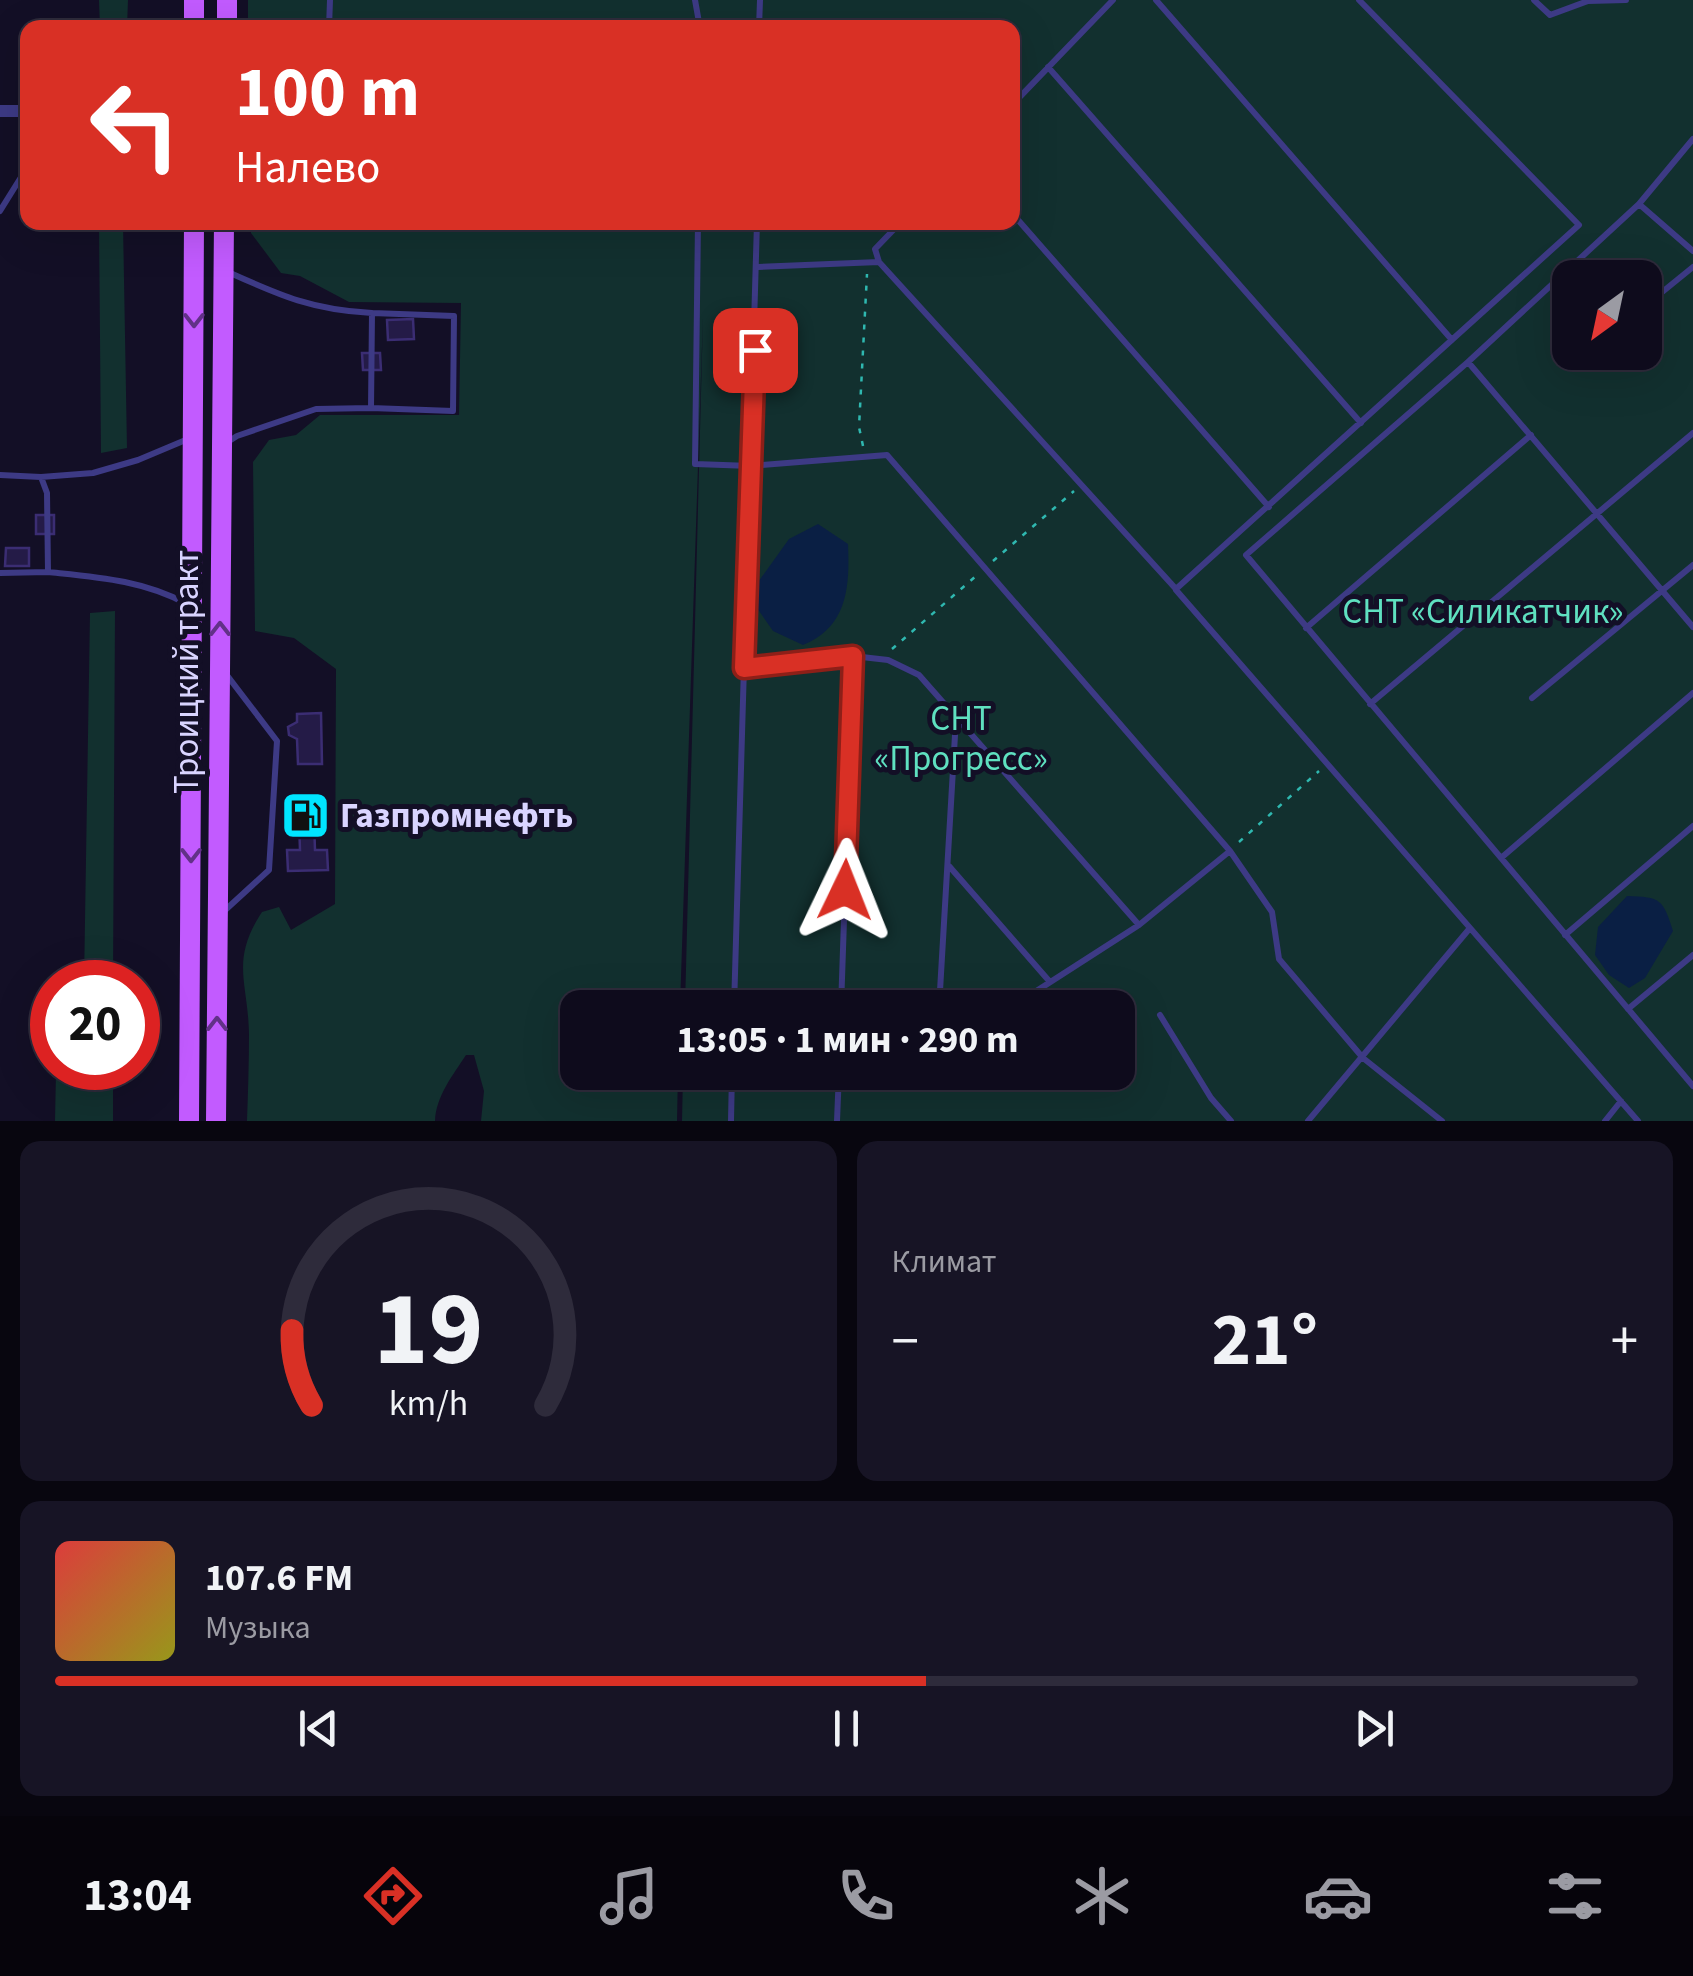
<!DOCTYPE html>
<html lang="ru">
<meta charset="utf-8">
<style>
:root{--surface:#0e0b1c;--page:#171425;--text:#f1f3f6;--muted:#9b9ba3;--line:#2e2b3b;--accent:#d93025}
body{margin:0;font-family:"Source Sans 3",sans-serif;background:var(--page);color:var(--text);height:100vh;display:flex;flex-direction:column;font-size:38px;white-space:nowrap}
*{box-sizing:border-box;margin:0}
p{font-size:32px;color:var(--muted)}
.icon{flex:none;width:55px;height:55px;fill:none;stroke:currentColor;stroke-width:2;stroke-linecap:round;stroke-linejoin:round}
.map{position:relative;height:1121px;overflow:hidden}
.side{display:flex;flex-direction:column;gap:20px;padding:20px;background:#08060f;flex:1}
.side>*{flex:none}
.guide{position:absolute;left:20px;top:20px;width:1000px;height:210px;border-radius:20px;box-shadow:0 10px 40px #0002,0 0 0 2px var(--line);background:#d93025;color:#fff;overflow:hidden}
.needle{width:65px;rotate:213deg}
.controls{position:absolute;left:1552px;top:260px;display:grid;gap:20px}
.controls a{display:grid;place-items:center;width:110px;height:110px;border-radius:20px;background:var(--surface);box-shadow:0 10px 40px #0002,0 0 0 2px var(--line);font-size:50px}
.speed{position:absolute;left:30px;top:960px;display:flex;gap:20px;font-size:50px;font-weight:700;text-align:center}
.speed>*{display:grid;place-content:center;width:130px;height:130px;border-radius:50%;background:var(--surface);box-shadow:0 10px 40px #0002,0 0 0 2px var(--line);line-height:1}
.speed .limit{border:15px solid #d22;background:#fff;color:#111}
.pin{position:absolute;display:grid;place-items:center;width:85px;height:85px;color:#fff;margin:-42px;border-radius:20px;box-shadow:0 5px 15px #0006}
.me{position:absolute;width:110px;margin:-55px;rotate:2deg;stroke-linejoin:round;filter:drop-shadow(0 0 8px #0008)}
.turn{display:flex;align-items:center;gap:35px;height:210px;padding:0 50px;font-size:45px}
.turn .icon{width:130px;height:130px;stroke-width:2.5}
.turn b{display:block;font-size:70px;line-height:85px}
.big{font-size:75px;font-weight:700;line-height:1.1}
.side .card{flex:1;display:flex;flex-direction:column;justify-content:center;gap:15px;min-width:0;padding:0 35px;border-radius:20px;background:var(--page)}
.side .dial{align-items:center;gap:0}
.dial svg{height:260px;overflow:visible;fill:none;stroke:var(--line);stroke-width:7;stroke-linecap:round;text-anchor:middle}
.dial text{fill:var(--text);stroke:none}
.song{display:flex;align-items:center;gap:30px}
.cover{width:120px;height:120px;border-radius:15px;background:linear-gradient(135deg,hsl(0 70% 55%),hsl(60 70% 35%))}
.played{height:10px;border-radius:5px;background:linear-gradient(90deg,var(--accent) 55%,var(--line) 55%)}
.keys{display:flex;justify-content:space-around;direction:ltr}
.heat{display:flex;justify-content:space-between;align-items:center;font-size:55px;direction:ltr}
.side .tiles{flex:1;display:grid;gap:20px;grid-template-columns:1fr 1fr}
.card:last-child{grid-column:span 2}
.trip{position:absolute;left:560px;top:990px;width:575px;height:100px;border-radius:20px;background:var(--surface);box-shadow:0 10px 40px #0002,0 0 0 2px var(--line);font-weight:700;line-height:100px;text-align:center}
.dock{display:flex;height:160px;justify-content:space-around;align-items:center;background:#06040b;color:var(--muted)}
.dock .icon{width:70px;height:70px}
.dock .selected{color:var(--accent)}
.dock b{font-size:45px;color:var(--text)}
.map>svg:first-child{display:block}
</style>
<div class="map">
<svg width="1693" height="1121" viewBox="0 0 1693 1121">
<rect width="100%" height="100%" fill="#130f26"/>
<!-- green -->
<path fill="#12302f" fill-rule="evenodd" d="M99 0H128L127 27H100Z
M248 0H1693V1121H682L683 1073 1118 1072V1008L685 1007 703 316 680 1007 578 1008V1072L678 1073 677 1121H481L484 1091 474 1055H466C453 1075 436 1096 435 1121H247C248 1092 249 1063 249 1034 248 981 230 961 262 912L279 907 291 930 335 904 336 669 294 638 255 631 253 462 269 440 296 435 320 415H459L461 303 349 302 300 276 281 273 251 233V223L1012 222V28H248ZM1570 278H1645V352H1570Z
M99 223H123L127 448 101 453Z
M115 611 113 982H84L90 613Z
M71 1068H113V1121H55L56 1072Z"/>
<!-- water -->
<path fill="#0a1f44" d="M818 524 848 544C850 588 847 627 803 645L773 631 757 608 756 585 789 539Z
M1627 896C1661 897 1663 899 1673 931L1645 978 1629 988 1609 975 1595 955 1598 927Z"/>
<!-- building -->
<path fill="#241b47" stroke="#3b2d73" stroke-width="2.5" d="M413 319 414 339 388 340 387 320Z
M362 353H380L381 370H363Z
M36 515H54V534H36Z
M6 548H29V566H5Z
M321 713 322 764H298L297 739 289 735 288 727 297 722V714Z
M291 803H321V821L291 822Z
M299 821H314L315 850H327L328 870 288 871 287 850H300Z"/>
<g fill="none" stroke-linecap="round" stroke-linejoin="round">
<!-- path -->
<path stroke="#2fb8b0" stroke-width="2.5" stroke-dasharray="5 8" stroke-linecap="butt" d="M863 446 859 427 867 274
M993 561 1074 491
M892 649 976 576
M1239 842 1319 771"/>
<!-- service -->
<path stroke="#3d3a85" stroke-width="6" d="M695 0 700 28
M1156 0 1452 340
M1534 0 1550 15 1588 1 1626 0
M329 28 330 0
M759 28 760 0
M1048 67 1361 423
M1012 105 1113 0
M1639 204 1693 139
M0 211 28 166
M1012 213 1269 507
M698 222 695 464 751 466 887 455 1230 851 1272 912 1279 959 1363 1058 1442 1121
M1693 251 1639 204 1468 362 1246 555 1693 1086
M879 262 875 249 901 222
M758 267 879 262 1176 589 1579 225 1359 0
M1645 306 1693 267
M1468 362 1693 627
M371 408 453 411 454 316 372 313
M226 443 237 436 316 409 371 408 372 313C313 310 281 296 228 272
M0 475 41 477
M0 573 48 572
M1176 590 1638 1121
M187 604C143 580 96 577 48 572L47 493 41 477 93 473 138 460 188 439
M1306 628 1531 435
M743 668 853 656 888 660 919 675 1139 925
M1532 698 1693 565
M1370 704 1693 433
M1501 858 1693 693
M949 866 1050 982
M222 913 269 870 277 741 226 674
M1565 935 1693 826
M734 1008 757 222
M841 1008 853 656
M939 1008 956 718
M1010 1008 1139 925 1230 851
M1628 1009 1693 955
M1160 1015 1211 1098 1231 1121
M731 1121 732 1072
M837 1121 839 1072
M1308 1121 1470 928
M1605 1121 1621 1101"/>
<!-- minor -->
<path stroke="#3d3a85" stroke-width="12" d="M0 111H28"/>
<!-- primary -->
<path stroke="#c25bff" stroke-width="20" d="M194 28V0
M227 28V0
M189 1121 194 222
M216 1121 224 222"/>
</g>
<!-- one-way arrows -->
<defs><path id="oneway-chevron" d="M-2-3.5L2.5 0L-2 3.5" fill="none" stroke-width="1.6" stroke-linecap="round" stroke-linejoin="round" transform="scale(2.5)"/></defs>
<g stroke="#623188">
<use href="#oneway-chevron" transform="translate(194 320) rotate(90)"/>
<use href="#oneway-chevron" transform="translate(220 629) rotate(-90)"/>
<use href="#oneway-chevron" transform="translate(191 855) rotate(90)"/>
<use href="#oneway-chevron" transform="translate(217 1024) rotate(-90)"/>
</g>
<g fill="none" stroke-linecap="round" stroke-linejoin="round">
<defs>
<path id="route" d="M755 350 744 668 853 656 845 890"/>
</defs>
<!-- route casing -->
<use href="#route" stroke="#8d1f18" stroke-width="25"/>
<!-- route -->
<use href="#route" stroke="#d93025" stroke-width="18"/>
</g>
<!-- icons -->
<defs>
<symbol id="fuel-square" viewBox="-11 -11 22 22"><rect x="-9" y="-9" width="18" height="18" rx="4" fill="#00e5ff" stroke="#130f26"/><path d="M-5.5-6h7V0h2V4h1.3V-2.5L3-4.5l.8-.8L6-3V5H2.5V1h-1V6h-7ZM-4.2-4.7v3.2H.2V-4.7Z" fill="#111"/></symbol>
</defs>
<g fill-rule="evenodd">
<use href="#fuel-square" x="278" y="788" width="55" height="55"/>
</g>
<g text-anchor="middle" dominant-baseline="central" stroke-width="10" stroke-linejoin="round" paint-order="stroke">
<!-- park labels -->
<g font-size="35" fill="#5fe0c0" stroke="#130f26">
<text x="1483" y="612">СНТ «Силикатчик»</text>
<text x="961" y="719">СНТ<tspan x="961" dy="40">«Прогресс»</tspan></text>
</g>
<!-- street labels -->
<g font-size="35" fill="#d9d4ff" stroke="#130f26">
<text transform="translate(187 672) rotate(-90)">Троицкий тракт</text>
</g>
<!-- poi labels -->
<g font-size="35" font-weight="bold" fill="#d9d4ff" stroke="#130f26" text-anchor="start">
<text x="340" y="816">Газпромнефть</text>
</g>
</g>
</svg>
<div class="controls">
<a><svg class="needle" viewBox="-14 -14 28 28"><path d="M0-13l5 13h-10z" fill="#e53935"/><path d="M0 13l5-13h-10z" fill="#9b9ba3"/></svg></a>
</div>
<div class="speed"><div class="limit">20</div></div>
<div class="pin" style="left:755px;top:350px;background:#d93025"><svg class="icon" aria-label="arrive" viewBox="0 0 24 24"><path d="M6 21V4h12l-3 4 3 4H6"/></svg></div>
<svg class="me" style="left:845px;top:890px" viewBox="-20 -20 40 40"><path d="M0-17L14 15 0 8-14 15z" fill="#d93025" stroke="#fff" stroke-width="4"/></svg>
<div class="trip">13:05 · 1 мин · 290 m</div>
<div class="guide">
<div class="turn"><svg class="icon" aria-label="left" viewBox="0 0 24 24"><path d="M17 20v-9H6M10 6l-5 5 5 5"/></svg><div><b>100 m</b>Налево</div></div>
</div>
</div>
<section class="side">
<div class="tiles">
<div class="card dial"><svg viewBox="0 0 100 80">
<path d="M14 69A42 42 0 1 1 86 69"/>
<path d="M14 69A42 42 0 0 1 8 46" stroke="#d93025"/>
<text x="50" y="56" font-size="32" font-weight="700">19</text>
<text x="50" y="72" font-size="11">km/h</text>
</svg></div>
<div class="card"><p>Климат</p>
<div class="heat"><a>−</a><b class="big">21°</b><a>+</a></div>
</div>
<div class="card">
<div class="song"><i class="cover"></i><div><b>107.6 FM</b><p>Музыка</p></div></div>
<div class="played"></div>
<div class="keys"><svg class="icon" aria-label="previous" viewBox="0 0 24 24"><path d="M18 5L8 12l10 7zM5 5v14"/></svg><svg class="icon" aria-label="pause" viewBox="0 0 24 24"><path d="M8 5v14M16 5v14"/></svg><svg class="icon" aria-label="next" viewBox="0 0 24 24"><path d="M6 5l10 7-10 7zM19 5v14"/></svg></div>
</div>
</div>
</section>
<nav class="dock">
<b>13:04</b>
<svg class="icon selected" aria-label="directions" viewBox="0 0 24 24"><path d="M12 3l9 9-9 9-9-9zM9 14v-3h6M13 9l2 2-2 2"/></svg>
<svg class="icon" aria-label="music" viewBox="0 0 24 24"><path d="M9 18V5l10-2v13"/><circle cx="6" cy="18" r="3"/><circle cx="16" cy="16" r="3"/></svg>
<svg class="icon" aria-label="phone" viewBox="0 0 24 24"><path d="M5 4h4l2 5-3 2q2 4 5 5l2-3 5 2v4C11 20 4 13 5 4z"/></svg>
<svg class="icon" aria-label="climate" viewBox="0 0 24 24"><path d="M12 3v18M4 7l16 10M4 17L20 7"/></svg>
<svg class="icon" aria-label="car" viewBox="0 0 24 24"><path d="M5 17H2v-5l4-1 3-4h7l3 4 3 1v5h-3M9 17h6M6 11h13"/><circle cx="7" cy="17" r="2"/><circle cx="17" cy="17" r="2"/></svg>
<svg class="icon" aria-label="filters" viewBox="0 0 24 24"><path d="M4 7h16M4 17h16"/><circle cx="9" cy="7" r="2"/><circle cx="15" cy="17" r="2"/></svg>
</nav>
